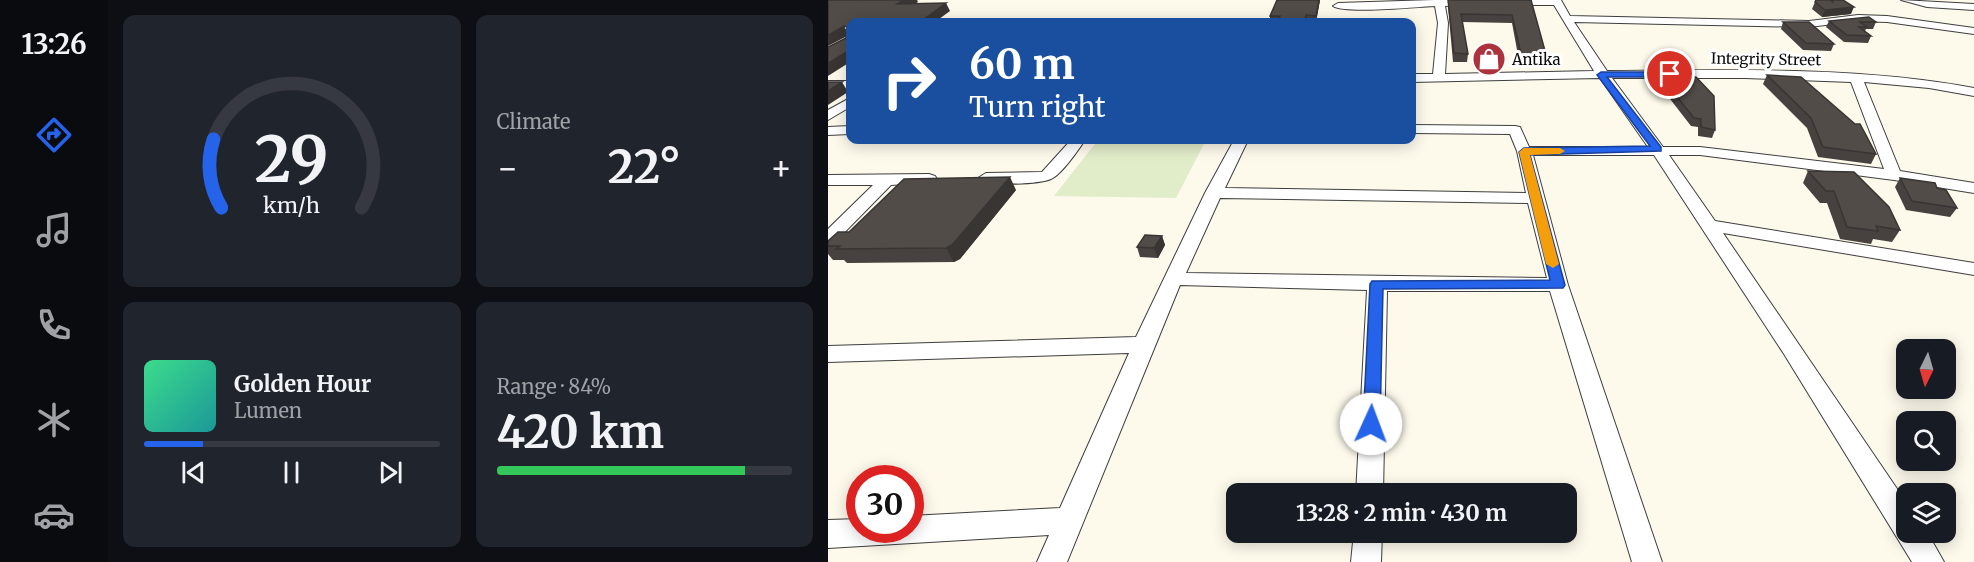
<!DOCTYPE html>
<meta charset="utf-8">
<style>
:root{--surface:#171b24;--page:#20242c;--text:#f1f3f6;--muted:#9ea1a6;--line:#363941;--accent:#2563eb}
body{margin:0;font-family:Merriweather,serif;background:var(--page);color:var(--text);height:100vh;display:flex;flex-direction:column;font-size:22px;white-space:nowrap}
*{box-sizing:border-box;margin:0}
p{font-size:20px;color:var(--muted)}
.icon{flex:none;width:33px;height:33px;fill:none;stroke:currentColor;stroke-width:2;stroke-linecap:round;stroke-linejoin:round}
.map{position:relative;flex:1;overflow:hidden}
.side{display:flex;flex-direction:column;gap:15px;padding:15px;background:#0d0f14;width:720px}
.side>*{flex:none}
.top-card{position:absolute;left:18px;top:18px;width:570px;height:126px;border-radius:12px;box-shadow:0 3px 15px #0003;background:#1a4fa0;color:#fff;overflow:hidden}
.needle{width:39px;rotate:185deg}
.buttons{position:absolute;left:1068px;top:339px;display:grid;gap:12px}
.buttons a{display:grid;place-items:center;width:60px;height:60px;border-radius:12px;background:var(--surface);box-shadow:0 3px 15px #0003;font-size:30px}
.speed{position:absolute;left:18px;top:465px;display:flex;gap:12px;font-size:30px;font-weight:700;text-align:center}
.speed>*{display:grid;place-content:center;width:78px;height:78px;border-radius:50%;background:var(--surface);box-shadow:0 3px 15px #0003;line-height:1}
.speed .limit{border:9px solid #d22;background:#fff;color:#111}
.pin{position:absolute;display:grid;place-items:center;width:51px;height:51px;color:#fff;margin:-26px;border:3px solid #fff;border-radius:50%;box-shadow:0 2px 6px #0007}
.me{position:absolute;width:66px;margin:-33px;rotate:2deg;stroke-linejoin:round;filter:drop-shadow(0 0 4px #0008)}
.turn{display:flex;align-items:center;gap:21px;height:126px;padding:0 24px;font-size:27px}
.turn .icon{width:78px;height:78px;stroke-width:2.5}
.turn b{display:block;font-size:42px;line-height:51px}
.big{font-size:45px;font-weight:700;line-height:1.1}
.side .widget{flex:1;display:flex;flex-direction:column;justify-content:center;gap:9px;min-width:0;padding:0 21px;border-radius:12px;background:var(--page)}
.side .dial{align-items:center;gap:0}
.dial svg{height:156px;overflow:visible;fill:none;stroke:var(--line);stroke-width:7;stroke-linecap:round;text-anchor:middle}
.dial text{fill:var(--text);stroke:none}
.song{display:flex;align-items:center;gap:18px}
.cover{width:72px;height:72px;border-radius:9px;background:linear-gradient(135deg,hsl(150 70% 55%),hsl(180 70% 35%))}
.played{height:6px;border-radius:3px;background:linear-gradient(90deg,var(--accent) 20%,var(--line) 20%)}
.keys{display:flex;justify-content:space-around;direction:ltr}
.heat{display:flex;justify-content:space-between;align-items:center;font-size:33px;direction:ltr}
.charge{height:9px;border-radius:4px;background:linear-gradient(90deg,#34c759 84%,var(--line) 0)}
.side .tiles{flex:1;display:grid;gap:15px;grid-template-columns:repeat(2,1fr)}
.trip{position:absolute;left:398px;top:483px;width:351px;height:60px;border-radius:12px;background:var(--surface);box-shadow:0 3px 15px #0003;font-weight:700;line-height:60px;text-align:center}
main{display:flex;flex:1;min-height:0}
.tabs{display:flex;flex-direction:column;width:108px;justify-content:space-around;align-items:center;background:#090b0e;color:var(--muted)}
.tabs .icon{width:42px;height:42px}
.tabs .selected{color:var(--accent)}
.tabs b{font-size:27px;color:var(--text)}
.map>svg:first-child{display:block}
</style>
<main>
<nav class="tabs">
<b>13:26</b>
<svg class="icon selected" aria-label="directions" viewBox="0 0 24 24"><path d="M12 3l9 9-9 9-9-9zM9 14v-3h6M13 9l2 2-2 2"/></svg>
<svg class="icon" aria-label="music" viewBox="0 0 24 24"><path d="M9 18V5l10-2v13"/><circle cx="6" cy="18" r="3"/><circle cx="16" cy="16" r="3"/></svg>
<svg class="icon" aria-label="phone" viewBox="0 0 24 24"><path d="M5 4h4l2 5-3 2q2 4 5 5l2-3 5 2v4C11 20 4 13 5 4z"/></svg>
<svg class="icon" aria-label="climate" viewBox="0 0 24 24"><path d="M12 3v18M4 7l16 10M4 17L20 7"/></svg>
<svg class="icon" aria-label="car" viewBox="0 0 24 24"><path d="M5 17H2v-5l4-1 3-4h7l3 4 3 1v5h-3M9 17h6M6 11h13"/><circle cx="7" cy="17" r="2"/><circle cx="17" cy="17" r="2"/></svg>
</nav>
<section class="side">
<div class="tiles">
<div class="widget dial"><svg viewBox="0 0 100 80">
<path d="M14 69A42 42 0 1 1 86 69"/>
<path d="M14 69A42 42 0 0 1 10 34" stroke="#2563eb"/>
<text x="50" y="56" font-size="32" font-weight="700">29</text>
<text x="50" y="72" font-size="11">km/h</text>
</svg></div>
<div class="widget"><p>Climate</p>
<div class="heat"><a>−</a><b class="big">22°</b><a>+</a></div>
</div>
<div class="widget">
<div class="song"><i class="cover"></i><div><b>Golden Hour</b><p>Lumen</p></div></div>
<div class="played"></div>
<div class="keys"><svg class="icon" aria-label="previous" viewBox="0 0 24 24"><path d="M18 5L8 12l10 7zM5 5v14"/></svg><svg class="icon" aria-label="pause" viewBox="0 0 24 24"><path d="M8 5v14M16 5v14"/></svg><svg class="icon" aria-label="next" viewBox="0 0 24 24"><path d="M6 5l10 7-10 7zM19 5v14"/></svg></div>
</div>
<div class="widget"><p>Range · 84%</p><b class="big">420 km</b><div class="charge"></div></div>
</div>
</section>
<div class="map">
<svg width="1146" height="562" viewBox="0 0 1146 562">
<rect width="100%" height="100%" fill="#fdf9eb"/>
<!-- pitch -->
<path fill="#e1ecc9" d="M270 140H378L348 198 226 196Z"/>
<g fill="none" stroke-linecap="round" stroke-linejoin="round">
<defs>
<path id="street" d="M606 0H649L651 2 646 5 617 6 620 23 617 74 766 71 726 5H678L675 4V0H733L742 16 981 21 1030 15 1059 16 1146 28V34L1059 22 1030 21 981 27 746 22 779 71C898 70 1029 66 1146 88V96L1101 88 1036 82 1072 171 1146 183V193L1066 180 872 155H841L887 221 1146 263V275L895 233 1078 502V532H1099L1116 562H1084L956 354 826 155H705L740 285 834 562H804L722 291H559L555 494H528L539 290 352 285 239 562H209L221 535 0 548V520L32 519V530H82V516L232 508 301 353 0 362V346L308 337 377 193 406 140H420L397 188 698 193 689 151 682 134 584 133V125L687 126 692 127 701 147H820L772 78 584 82V74H605L610 23 607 6C589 7 516 14 505 6L510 3ZM784 78H917L1023 82 1056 169 872 147H835ZM392 198 700 203 719 278 358 273Z
M1073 0 1146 4V10L1099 7Z
M0 81H22V89H0Z
M22 98V107L0 120V110Z
M22 126V134L0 135V127Z
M243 140H257C251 149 233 175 223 179 212 184 157 187 150 178L158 173 214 172Z
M101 174 107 176 109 179 107 182 63 185 6 243 0 244V229L45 185H0V175Z
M526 532H554L553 562H523Z"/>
</defs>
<!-- street casing -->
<use href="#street" stroke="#3e3e3e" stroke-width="2"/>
<!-- street -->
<use href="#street" fill="#fff" fill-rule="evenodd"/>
</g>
<!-- wall -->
<path fill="#47413f" d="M492 0 488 22H442V16Z
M620 0H703L719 58 718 67 692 66 684 23 634 22 640 54 639 62H625L620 7Z
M1002 0H1015L1023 14 994 17 984 9 987 2Z
M1001 21 1048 22 1045 29H1038L1037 31 1043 36 1040 43 1016 42 998 27Z
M955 22 1006 44 1003 51 975 50 953 29Z
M939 75 1048 154 1043 164 990 157 979 128 935 84Z
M834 78 887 130 884 138 870 136V127L863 126 832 86Z
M980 171 1072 230 1064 242 1045 239 1043 244 1012 239 999 203H992L975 183Z
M1072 178 1129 208 1122 217 1078 210 1067 187Z
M188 190 132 259 126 262 19 263 16 260H5L0 254V241L21 232Z
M334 236 337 245 330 258 312 257 309 247Z"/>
<!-- shaded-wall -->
<path fill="#393533" d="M75 0H89L90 2 73 12 69 4Z
M491 0H492L488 22V16Z
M118 3 122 11 107 22H92Z
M1026 7 1023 14 994 17 997 10Z
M16 26 21 35 0 46V35Z
M22 50V62L0 76V63Z
M14 82 20 92 0 105V91Z
M182 177 188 190 132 259 126 262 118 248Z
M334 236 337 245 330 258 326 248Z"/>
<!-- building -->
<path fill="#524c49" stroke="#393533" stroke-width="1.5" d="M0 0H75L69 4 118 3 92 22H22V50L0 63V47L18 38 19 27 16 26 0 35Z
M449 0H491L488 16 478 15 477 19H451L452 16H442Z
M620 0H703L719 58H694L684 15 633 14 640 54 626 53Z
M988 0H1002L1005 2V0H1015L1026 7 997 10 987 2Z
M1041 17 1048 22H1032L1039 27H1031L1043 36 1019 35 1001 21Z
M955 22H981L1006 44 978 43Z
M939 75 973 77 1027 124H1032L1048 154 995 147 983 118Z
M868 77 886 96 887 130 873 127V119L866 118 834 78Z
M0 82H14L0 91Z
M980 171 1026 172 1061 207 1072 230 1048 226 1050 231 1019 227 1006 191H998Z
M182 177 124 245 118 248 8 249 12 246H0V241L10 232H21L76 179Z
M1072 178 1107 183 1109 188 1118 190 1129 208 1084 201Z
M317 235 334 236 326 248 309 247Z"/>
<!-- route -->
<path fill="#2563eb" stroke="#184099" stroke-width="1.5" d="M845 72 846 74 842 77H779L833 147V151L702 155 737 285 735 288 555 289 552 424 550 429 543 431 537 429 535 424 542 284 544 281 722 280 691 152 696 148 822 146 769 75 773 72Z"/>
<!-- slow -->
<path fill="#f59e0b" d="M696 148H732L737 151 732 154 702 155 731 264 725 268 718 264 691 152Z"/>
<!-- icons -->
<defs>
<symbol id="shop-disc" viewBox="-11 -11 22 22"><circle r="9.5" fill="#ac323e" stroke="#fff"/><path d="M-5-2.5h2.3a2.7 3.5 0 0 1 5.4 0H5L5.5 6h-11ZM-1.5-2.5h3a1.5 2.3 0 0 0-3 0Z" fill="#fff"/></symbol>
</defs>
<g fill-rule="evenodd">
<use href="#shop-disc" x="642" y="40" width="38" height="38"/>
</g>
<g text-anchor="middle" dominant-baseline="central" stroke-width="6" stroke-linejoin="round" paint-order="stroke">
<!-- far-poi labels -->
<g font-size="15" fill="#0b0b0b" stroke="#fff" text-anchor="start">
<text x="684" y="59">Antika</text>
</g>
<!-- far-street labels -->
<g font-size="15" fill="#0b0b0b" stroke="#fff">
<text transform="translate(938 59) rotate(1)">Integrity Street</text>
</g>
</g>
</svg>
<div class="buttons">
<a><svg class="needle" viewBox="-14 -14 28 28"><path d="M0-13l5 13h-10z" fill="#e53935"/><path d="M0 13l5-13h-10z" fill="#9ea1a6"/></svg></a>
<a><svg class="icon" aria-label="search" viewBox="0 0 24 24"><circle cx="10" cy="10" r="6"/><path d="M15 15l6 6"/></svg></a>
<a><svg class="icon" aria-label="layers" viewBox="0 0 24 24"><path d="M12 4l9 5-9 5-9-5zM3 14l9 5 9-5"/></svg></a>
</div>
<div class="speed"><div class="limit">30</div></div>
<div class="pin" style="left:842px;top:74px;background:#d93025"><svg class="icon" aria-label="arrive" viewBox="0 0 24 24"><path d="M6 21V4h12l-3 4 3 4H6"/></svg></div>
<svg class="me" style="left:543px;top:424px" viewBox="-20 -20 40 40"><circle r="19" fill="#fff"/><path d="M0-13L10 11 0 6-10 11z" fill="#2563eb"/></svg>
<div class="trip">13:28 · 2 min · 430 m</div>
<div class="top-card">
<div class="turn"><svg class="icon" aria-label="right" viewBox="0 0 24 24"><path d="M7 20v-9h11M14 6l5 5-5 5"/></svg><div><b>60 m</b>Turn right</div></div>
</div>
</div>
</main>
